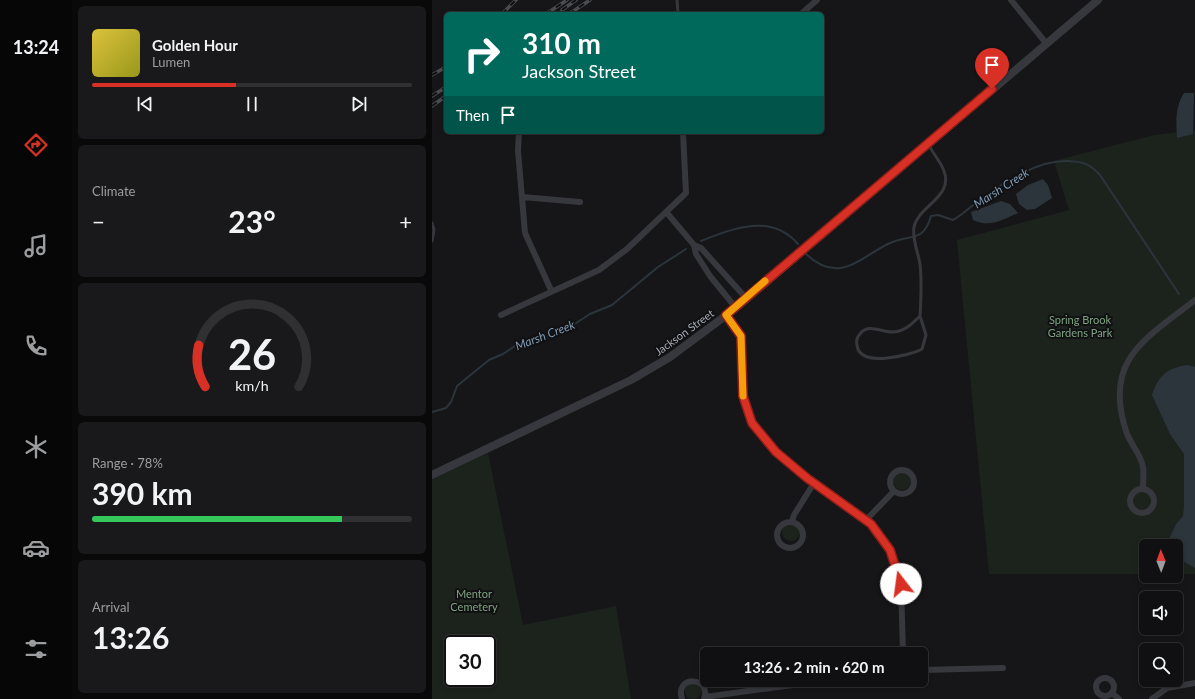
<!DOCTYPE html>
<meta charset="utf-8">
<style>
:root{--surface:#101012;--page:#19191b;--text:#f1f3f6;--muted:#9c9d9f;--line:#303032;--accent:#d93025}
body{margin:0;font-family:Lato,sans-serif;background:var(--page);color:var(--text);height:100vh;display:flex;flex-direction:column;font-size:15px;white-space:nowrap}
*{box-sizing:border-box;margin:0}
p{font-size:13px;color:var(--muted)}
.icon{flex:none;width:22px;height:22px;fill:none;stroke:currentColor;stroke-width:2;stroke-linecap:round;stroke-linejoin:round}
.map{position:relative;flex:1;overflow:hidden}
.details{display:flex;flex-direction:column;gap:6px;padding:6px;background:#09090a;width:360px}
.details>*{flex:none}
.banner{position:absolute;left:12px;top:12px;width:380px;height:122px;border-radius:6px;box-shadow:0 2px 6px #0003,0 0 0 1px var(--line);background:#00695c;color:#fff;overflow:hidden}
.needle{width:26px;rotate:359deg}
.tools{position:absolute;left:707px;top:539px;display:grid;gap:8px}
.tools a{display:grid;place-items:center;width:44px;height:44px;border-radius:6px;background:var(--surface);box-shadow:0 2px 6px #0003,0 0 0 1px var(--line);font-size:20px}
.speed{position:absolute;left:12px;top:635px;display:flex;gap:8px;font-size:20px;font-weight:700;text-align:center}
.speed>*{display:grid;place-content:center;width:52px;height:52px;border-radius:50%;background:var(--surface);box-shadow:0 2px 6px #0003,0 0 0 1px var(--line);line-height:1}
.speed .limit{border:2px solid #111;border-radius:6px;background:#fff;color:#111}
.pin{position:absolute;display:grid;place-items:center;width:34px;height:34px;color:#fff;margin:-41px -17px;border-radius:50% 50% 50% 0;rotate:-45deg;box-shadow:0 0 4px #0007}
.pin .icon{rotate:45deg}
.me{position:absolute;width:44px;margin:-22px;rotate:345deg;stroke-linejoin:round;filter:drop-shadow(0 0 3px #0008)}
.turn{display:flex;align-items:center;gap:14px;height:84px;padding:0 12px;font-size:18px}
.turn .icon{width:52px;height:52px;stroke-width:2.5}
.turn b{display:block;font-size:28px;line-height:34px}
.then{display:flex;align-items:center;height:38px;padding:0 12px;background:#0003;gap:8px;font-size:15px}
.big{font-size:30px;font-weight:700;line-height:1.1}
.details .tile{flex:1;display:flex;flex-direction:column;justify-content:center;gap:6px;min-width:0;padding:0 14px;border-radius:6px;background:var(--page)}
.details .dial{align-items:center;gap:0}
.dial svg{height:104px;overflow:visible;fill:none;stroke:var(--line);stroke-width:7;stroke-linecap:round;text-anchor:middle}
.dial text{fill:var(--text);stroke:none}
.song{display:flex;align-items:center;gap:12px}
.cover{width:48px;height:48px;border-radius:6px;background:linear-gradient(135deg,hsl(50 70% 55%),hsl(60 70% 35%))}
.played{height:4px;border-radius:2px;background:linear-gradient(90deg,var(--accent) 45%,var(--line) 45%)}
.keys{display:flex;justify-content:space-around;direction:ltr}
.heat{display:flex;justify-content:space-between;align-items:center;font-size:22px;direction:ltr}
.charge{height:6px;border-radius:3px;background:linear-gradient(90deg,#34c759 78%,var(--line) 0)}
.trip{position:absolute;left:268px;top:647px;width:228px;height:40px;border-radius:6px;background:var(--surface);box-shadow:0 2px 6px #0003,0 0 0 1px var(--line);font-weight:700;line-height:40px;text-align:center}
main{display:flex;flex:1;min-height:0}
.tab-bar{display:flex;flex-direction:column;width:72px;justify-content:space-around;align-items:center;background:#060607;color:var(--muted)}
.tab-bar .icon{width:28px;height:28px}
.tab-bar .selected{color:var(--accent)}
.tab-bar b{font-size:18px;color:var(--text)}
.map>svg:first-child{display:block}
</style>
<main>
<nav class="tab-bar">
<b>13:24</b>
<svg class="icon selected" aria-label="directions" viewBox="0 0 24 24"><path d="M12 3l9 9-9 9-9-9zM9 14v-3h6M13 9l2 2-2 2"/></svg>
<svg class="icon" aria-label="music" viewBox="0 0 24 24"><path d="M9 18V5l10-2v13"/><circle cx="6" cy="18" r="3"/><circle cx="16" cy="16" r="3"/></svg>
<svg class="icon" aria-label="phone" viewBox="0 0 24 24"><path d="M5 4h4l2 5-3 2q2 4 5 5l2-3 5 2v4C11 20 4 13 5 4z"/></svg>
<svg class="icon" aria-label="climate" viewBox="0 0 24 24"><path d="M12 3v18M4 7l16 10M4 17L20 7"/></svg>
<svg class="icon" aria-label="car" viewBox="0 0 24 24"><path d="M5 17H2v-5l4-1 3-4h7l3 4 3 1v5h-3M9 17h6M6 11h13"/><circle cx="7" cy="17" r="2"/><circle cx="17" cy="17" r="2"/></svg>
<svg class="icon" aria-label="filters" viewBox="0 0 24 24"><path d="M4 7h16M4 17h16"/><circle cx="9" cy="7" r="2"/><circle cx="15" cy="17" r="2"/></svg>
</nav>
<section class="details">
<div class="tile">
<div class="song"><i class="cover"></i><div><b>Golden Hour</b><p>Lumen</p></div></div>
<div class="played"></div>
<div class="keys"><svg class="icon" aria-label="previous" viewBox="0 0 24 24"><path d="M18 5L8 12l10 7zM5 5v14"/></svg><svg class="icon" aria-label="pause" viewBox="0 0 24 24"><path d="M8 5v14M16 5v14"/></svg><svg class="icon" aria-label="next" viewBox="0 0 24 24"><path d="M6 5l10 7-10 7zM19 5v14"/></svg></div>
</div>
<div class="tile"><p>Climate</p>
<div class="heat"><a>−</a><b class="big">23°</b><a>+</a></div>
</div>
<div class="tile dial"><svg viewBox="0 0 100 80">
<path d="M14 69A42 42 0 1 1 86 69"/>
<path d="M14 69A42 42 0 0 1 9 37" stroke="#d93025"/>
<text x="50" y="56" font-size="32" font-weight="700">26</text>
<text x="50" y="72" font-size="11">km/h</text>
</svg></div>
<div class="tile"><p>Range · 78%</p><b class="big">390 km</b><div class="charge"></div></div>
<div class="tile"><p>Arrival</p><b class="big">13:26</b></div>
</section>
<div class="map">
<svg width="763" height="699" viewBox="0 0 763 699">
<rect width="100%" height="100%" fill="#161618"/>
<!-- green -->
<path fill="#1c231d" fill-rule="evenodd" d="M763 130V574H744V546H714V574H557L525 240 637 210 622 161 722 135Z
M56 453 91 625 184 606 199 699H0V479ZM21 644H55V678H21Z
M461 481a9 9 0 1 1 18 0a9 9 0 1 1-18 0Z
M350 532a9 9 0 1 1 18 0a9 9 0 1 1-18 0Z
M253 691a8 8 0 1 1 16 0a8 8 0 1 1-16 0Z"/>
<!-- water -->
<path fill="#2c353c" d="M752 93H762L761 134 745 138C744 122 743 107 752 93Z
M611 179 616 185 620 198 603 209 595 210 587 204 584 194 596 185Z
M569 201 578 204 586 213C570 220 558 228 541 220L539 212Z
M756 365 763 367V568L744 557V546H739L738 537 744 524 751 516 752 506V454L738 434 720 395C727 375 735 368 756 365Z"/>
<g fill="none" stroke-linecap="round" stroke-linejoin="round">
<!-- stream -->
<path stroke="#2c353c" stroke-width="2" d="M269 241C302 228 339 213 366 244
M374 254C407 285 427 258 456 244 478 233 491 244 499 216L506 215 521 220C532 214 540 205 550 198 575 181 605 160 636 161 651 162 657 163 668 175L747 294
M0 412 14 408 19 402 25 386 57 360 71 354 86 344 119 336 135 329 158 314 180 305 226 267 254 249"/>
<!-- service -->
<path stroke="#37383d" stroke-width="3" d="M245 0 246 14
M0 223 2 230 0 241
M488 316 494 335 490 349C477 356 427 368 425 345 424 341 425 337 428 334 436 323 449 332 460 332 472 332 480 324 488 316 489 299 490 281 488 264 486 252 480 239 482 227 486 206 522 197 512 171 509 162 501 154 497 145"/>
<!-- minor -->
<path stroke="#37383d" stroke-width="6" d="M579 0 614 43
M369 14 385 0
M87 132 86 151 93 233 119 290
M90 197 148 202
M235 213 262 245 264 254 278 276 304 308
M262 245 269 248 314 298
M69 315 167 270 195 249 254 193 251 132
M294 315 309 336 311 395 320 423 344 452 375 478 435 519 458 550 469 584 471 654
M458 482a12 12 0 1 1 24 0a12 12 0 1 1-24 0Z
M711 488C711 481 712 474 711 467 709 454 698 444 694 431 671 360 713 339 763 300
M698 501a12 12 0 1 1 24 0a12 12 0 1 1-24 0Z
M435 519 462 491
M345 535a13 13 0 1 1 26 0a13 13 0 1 1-26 0Z
M360 522 362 515 382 483
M489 670 571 668
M664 687a9 9 0 1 1 18 0a9 9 0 1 1-18 0Z
M680 693 687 699
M273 697 396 680
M250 699C242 675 280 676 272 699
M720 699 735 688 763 683"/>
<!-- tertiary -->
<path stroke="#37383d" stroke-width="8" d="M0 475 199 380 238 357 304 308 666 0"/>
<defs>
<path id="rail" d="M130 10 144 0
M70 14 84 0
M114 14 135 0
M137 14 158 0
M0 75 14 67
M0 96 14 87
M0 106 14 96"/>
</defs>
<!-- rail casing -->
<use href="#rail" stroke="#4a4c52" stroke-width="3.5"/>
<!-- rail -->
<use href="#rail" stroke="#111113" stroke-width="2" stroke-dasharray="6" stroke-linecap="butt"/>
</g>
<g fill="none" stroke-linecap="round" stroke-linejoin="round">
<defs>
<path id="route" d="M469 584 458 550 439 524 375 478 344 452 320 423 311 396 309 336 294 315 560 89"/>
</defs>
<!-- route casing -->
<use href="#route" stroke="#8d1f18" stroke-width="10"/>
<!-- route -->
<use href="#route" stroke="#d93025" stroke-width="7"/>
<!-- slow -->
<path stroke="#f59e0b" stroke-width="7" d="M311 396 309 336 294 315 333 281"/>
</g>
<g text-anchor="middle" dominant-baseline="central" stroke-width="4" stroke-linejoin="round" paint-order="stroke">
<!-- park labels -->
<g font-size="11" fill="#7fa381" stroke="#111113">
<text x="648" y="319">Spring Brook<tspan x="648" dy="13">Gardens Park</tspan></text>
<text x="42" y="593">Mentor<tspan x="42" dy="13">Cemetery</tspan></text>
</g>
<!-- street labels -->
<g font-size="11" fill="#a8adb8" stroke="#111113">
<text transform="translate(252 332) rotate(-36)">Jackson Street</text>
</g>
<!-- water labels -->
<g font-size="12" font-style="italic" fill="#7f9bb3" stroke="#111113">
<text transform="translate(569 188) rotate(-33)">Marsh Creek</text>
<text transform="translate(113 335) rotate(-21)">Marsh Creek</text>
</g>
</g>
</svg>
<div class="tools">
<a><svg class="needle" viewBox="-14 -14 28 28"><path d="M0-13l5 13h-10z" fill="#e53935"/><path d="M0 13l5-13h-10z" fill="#9c9d9f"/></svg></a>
<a><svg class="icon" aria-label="sound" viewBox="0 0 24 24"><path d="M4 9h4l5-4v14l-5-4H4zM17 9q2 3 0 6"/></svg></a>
<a><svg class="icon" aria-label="search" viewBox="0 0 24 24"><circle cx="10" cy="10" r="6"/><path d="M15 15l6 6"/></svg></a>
</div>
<div class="speed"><div class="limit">30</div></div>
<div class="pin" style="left:560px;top:89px;background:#d93025"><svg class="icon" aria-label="arrive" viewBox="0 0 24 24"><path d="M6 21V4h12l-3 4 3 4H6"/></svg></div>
<svg class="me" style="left:469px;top:584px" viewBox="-20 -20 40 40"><circle r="19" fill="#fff"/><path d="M0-13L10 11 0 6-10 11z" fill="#d93025"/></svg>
<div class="trip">13:26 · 2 min · 620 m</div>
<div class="banner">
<div class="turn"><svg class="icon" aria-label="right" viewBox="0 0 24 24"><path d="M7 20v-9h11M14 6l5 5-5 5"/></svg><div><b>310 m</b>Jackson Street</div></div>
<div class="then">Then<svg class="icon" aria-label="arrive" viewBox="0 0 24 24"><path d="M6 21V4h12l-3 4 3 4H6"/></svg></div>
</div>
</div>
</main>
